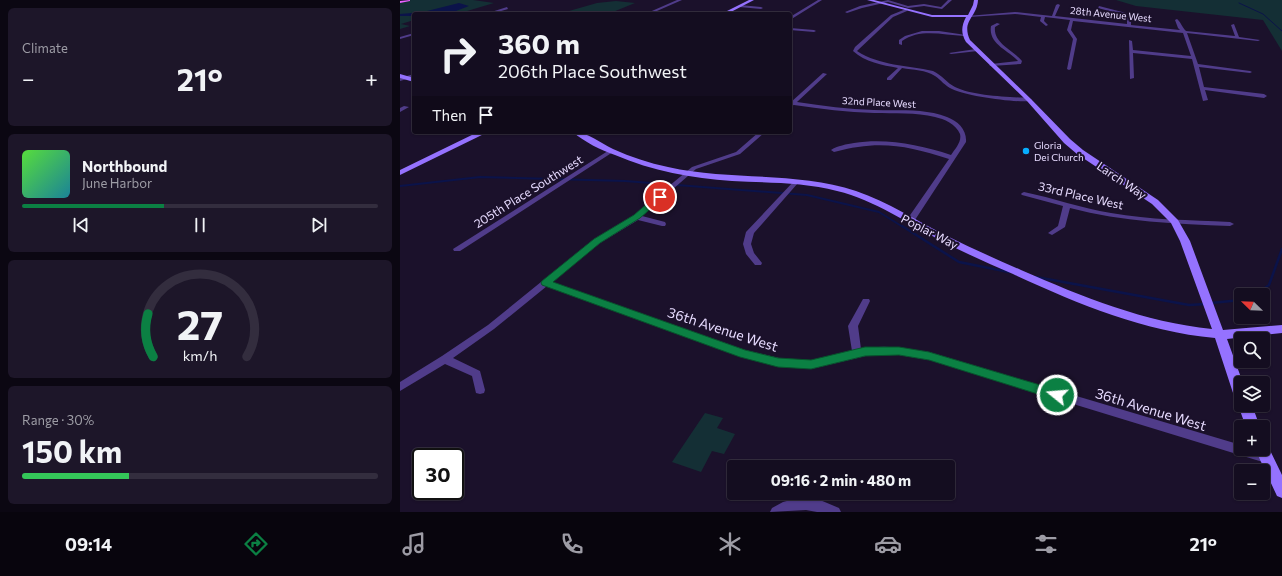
<!DOCTYPE html>
<meta charset="utf-8">
<style>
:root{--surface:#140d20;--page:#1d1629;--text:#f1f3f6;--muted:#9d9ca5;--line:#332d3e;--accent:#0b8043}
body{margin:0;font-family:Commissioner,sans-serif;background:var(--page);color:var(--text);height:100vh;display:flex;flex-direction:column;font-size:15px;white-space:nowrap}
*{box-sizing:border-box;margin:0}
p{font-size:13px;color:var(--muted)}
.icon{flex:none;width:22px;height:22px;fill:none;stroke:currentColor;stroke-width:2;stroke-linecap:round;stroke-linejoin:round}
.map{position:relative;flex:1;overflow:hidden}
.side{display:flex;flex-direction:column;gap:8px;padding:8px;background:#0b0712;width:400px}
.side>*{flex:none}
.guide{position:absolute;left:12px;top:12px;width:380px;height:122px;border-radius:4px;box-shadow:0 1px 3px #0004,0 0 0 1px var(--line);background:#140d20;color:var(--text);overflow:hidden}
.needle{width:26px;rotate:293deg}
.tools{position:absolute;left:834px;top:288px;display:grid;gap:8px}
.tools a{display:grid;place-items:center;width:36px;height:36px;border-radius:4px;background:var(--surface);box-shadow:0 1px 3px #0004,0 0 0 1px var(--line);font-size:20px}
.speed{position:absolute;left:12px;top:448px;display:flex;gap:8px;font-size:20px;font-weight:700;text-align:center}
.speed>*{display:grid;place-content:center;width:52px;height:52px;border-radius:50%;background:var(--surface);box-shadow:0 1px 3px #0004,0 0 0 1px var(--line);line-height:1}
.speed .limit{border:2px solid #111;border-radius:6px;background:#fff;color:#111}
.pin{position:absolute;display:grid;place-items:center;width:34px;height:34px;color:#fff;margin:-17px;border:2px solid #fff;border-radius:50%;box-shadow:0 1px 4px #0007}
.me{position:absolute;width:44px;margin:-22px;rotate:287deg;stroke-linejoin:round;filter:drop-shadow(0 0 3px #0008)}
.turn{display:flex;align-items:center;gap:14px;height:84px;padding:0 20px;font-size:18px}
.turn .icon{width:52px;height:52px;stroke-width:2.5}
.turn b{display:block;font-size:28px;line-height:34px}
.then{display:flex;align-items:center;height:38px;padding:0 20px;background:#0003;gap:8px;font-size:15px}
.big{font-size:30px;font-weight:700;line-height:1.1}
.side .widget{flex:1;display:flex;flex-direction:column;justify-content:center;gap:6px;min-width:0;padding:0 14px;border-radius:6px;background:var(--page)}
.side .dial{align-items:center;gap:0}
.dial svg{height:104px;overflow:visible;fill:none;stroke:var(--line);stroke-width:7;stroke-linecap:round;text-anchor:middle}
.dial text{fill:var(--text);stroke:none}
.song{display:flex;align-items:center;gap:12px}
.cover{width:48px;height:48px;border-radius:6px;background:linear-gradient(135deg,hsl(110 70% 55%),hsl(190 70% 35%))}
.played{height:4px;border-radius:2px;background:linear-gradient(90deg,var(--accent) 40%,var(--line) 40%)}
.keys{display:flex;justify-content:space-around;direction:ltr}
.heat{display:flex;justify-content:space-between;align-items:center;font-size:22px;direction:ltr}
.charge{height:6px;border-radius:3px;background:linear-gradient(90deg,#34c759 30%,var(--line) 0)}
.trip{position:absolute;left:327px;top:460px;width:228px;height:40px;border-radius:4px;background:var(--surface);box-shadow:0 1px 3px #0004,0 0 0 1px var(--line);font-weight:700;line-height:40px;text-align:center}
.dock{display:flex;height:64px;justify-content:space-around;align-items:center;background:#08050d;color:var(--muted)}
.dock .icon{width:28px;height:28px}
.dock .selected{color:var(--accent)}
.dock b{font-size:18px;color:var(--text)}
main{display:flex;flex:1;min-height:0}
.map>svg:first-child{display:block}
</style>
<main>
<section class="side">
<div class="widget"><p>Climate</p>
<div class="heat"><a>−</a><b class="big">21°</b><a>+</a></div>
</div>
<div class="widget">
<div class="song"><i class="cover"></i><div><b>Northbound</b><p>June Harbor</p></div></div>
<div class="played"></div>
<div class="keys"><svg class="icon" aria-label="previous" viewBox="0 0 24 24"><path d="M18 5L8 12l10 7zM5 5v14"/></svg><svg class="icon" aria-label="pause" viewBox="0 0 24 24"><path d="M8 5v14M16 5v14"/></svg><svg class="icon" aria-label="next" viewBox="0 0 24 24"><path d="M6 5l10 7-10 7zM19 5v14"/></svg></div>
</div>
<div class="widget dial"><svg viewBox="0 0 100 80">
<path d="M14 69A42 42 0 1 1 86 69"/>
<path d="M14 69A42 42 0 0 1 10 36" stroke="#0b8043"/>
<text x="50" y="56" font-size="32" font-weight="700">27</text>
<text x="50" y="72" font-size="11">km/h</text>
</svg></div>
<div class="widget"><p>Range · 30%</p><b class="big">150 km</b><div class="charge"></div></div>
</section>
<div class="map">
<svg width="882" height="512" viewBox="0 0 882 512">
<rect width="100%" height="100%" fill="#1b112b"/>
<!-- green -->
<path fill="#142f35" d="M11 0H73L94 3 57 14H14V20L1 24 10 26 0 29V3Z
M716 0H882V51L863 20 736 6Z
M216 1 235 3 208 14H191L169 11 197 3Z
M305 413 323 418 317 428 335 434 324 454 312 451 301 472 272 462Z"/>
<!-- water -->
<path fill="#0b134a" d="M59 3 69 6 56 11 14 14V16H0V14L23 12Z"/>
<g fill="none" stroke-linecap="round" stroke-linejoin="round">
<!-- stream-far2 -->
<path stroke="#0b134a" stroke-width="1" d="M839 3 863 14 882 31"/>
<!-- stream-far1 -->
<path stroke="#0b134a" stroke-width="2" d="M0 186 80 177 225 181 407 195 479 212 503 227"/>
<!-- stream -->
<path stroke="#0b134a" stroke-width="2.5" d="M502 226 559 262 609 272
M636 277 789 305 806 304
M856 295 869 285 882 249
M811 303 841 300"/>
<!-- street -->
<path fill="#503c8a" fill-rule="evenodd" d="M277 0H282L250 14H245Z
M418 0H422L390 20V17Z
M488 0 508 6 524 4 541 7 548 0H552L542 9 524 6 508 8 488 2 462 8 447 13 445 12 460 6Z
M658 4 660 5 655 16 727 24V18L724 15 698 8 699 6 726 13 731 18V25L780 30 778 28 775 20 777 19C780 21 782 27 786 31L835 36 831 25 834 24 839 37 860 40 858 41 787 33 798 64 850 71 852 72 850 73 799 67 804 87 864 94 867 96 864 98 805 90 808 100 803 101 792 59 733 53 734 78 730 79 729 40 732 41 733 50 791 56 783 33 673 21 671 30 677 39 671 69 669 70 667 69 673 39 667 30 670 20 645 17 644 21 648 25 646 26 640 21 641 17 615 14 569 17 567 16 615 12 652 16 656 5Z
M340 5 361 7 363 8 361 9 339 7Z
M107 7 108 9 91 14H85Z
M506 9 507 11 493 17 457 51C480 66 507 65 533 71 542 75 547 83 555 87 573 96 609 97 629 98L632 100 631 101C616 103 565 96 552 89 545 86 541 80 535 76 526 70 513 70 502 68L491 80H487V78L498 68C482 65 465 62 453 51L455 47 491 15Z
M149 12 150 14H145Z
M597 23 600 24 595 27C593 43 613 50 622 61L621 64 591 66 589 65 591 64 618 61C608 50 588 44 591 26Z
M390 28 414 30 416 31 414 32 390 30Z
M522 31H539L566 35 564 36C543 35 520 28 502 41V45L499 44V40L505 36Z
M14 33V35L0 39V37Z
M576 49 578 50V51L551 54 549 53Z
M423 73 427 74 397 102C423 106 448 109 474 110 498 111 524 108 547 117 558 121 567 130 566 142L513 223H510L506 221 549 159C506 145 478 140 434 152L431 150C437 146 447 144 454 143 487 138 520 145 551 155 555 149 562 142 560 134 556 124 544 119 535 117 516 112 494 114 474 113 447 112 421 109 394 105L390 106V103Z
M14 74V77L0 81V78Z
M4 106 9 107 0 112V108Z
M359 132H365L340 154 296 169 242 216 265 222 266 224 265 226H262L238 220 200 243 152 282 345 350 379 358 411 361 452 351 448 326 463 299H469L470 301 458 326 461 349C484 344 506 348 529 352L841 445V449C852 449 860 450 870 454L872 458 870 462 866 463 529 360 499 355 474 354 411 369 379 366 341 357 147 286 94 329 53 358 80 371 85 390 84 393 80 394 76 393 72 376 45 364 0 391V382L42 356 88 325 194 239 234 215 292 167 336 152Z
M211 149 214 151 213 152 60 251H54L53 249Z
M396 180 398 181V183L354 233 351 244 354 253 362 263 361 265H355L346 254 343 244 346 232 394 181Z
M624 192C653 198 681 208 711 213 750 220 790 220 830 222L834 224 830 226C776 224 723 222 670 208L665 227 652 235 648 233 658 226 663 206 622 195 621 194 622 193Z
M398 498 420 500 439 508 441 512H417L406 510 370 512 372 508 383 502Z"/>
<!-- secondary -->
<path fill="#9572ff" fill-rule="evenodd" d="M349 0H354L327 14H321Z
M467 0H474L532 15H568L573 5 574 0H578C577 18 561 20 570 40L631 99 670 139 683 150 758 200 778 220 790 241 823 330 882 325V333L827 339 843 383H841V405H852L860 427H846L838 405 840 401 836 400 834 396 815 338C743 331 678 304 613 274 589 264 565 253 542 241 508 224 475 200 437 191 403 182 367 183 332 181 292 178 252 171 215 155 201 150 184 142 173 132 188 132 200 143 213 149 231 157 249 163 268 167 330 181 395 171 456 191 488 202 517 221 547 236 571 248 596 259 621 270 683 297 744 322 812 329L780 241 771 223 752 204 677 154 664 143 627 101 566 42C561 33 561 27 566 17H532Z
M0 74 14 78V82L0 78Z
M78 132H88L0 175V170Z
M863 443 867 444 882 475V498L877 496 855 449H863Z"/>
<!-- primary -->
<path fill="#e862ff" fill-rule="evenodd" d="M10 0V1L0 3V1Z"/>
</g>
<!-- route -->
<path fill="#0b8043" stroke="#07532c" d="M257 195H262L264 197 240 218 200 243 153 282 345 350 378 358 411 360 465 347H499L529 352 657 390 661 392 663 395 661 399 657 400 529 360 499 355 465 356 411 369 378 367 340 357 142 285 141 283 142 281 194 239 234 215Z"/>
<!-- markers -->
<circle fill="#07aeff" stroke="#1b112b" stroke-width="1.5" cx="626" cy="151" r="4"/>
<g text-anchor="middle" dominant-baseline="central" stroke-width="4" stroke-linejoin="round" paint-order="stroke">
<!-- far-street labels -->
<g font-size="10" fill="#e7dbff" stroke="#1b112b">
<text transform="translate(711 14) rotate(6)">28th Avenue West</text>
<text transform="translate(479 102) rotate(3)">32nd Place West</text>
</g>
<!-- far-poi labels -->
<g font-size="10" fill="#e7dbff" stroke="#1b112b" text-anchor="start">
<text x="634" y="145">Gloria<tspan x="634" dy="12">Dei Church</tspan></text>
</g>
<!-- street labels -->
<g font-size="12" fill="#e7dbff" stroke="#1b112b">
<text transform="translate(722 180) rotate(34)">Larch Way</text>
<text transform="translate(128 191) rotate(-32)">205th Place Southwest</text>
<text transform="translate(681 195) rotate(13)">33rd Place West</text>
<text transform="translate(530 231) rotate(27)">Poplar Way</text>
</g>
<!-- near-street labels -->
<g font-size="14" fill="#e7dbff" stroke="#1b112b">
<text transform="translate(323 329) rotate(18)">36th Avenue West</text>
<text transform="translate(751 409) rotate(17)">36th Avenue West</text>
</g>
</g>
</svg>
<div class="tools">
<a><svg class="needle" viewBox="-14 -14 28 28"><path d="M0-13l5 13h-10z" fill="#e53935"/><path d="M0 13l5-13h-10z" fill="#9d9ca5"/></svg></a>
<a><svg class="icon" aria-label="search" viewBox="0 0 24 24"><circle cx="10" cy="10" r="6"/><path d="M15 15l6 6"/></svg></a>
<a><svg class="icon" aria-label="layers" viewBox="0 0 24 24"><path d="M12 4l9 5-9 5-9-5zM3 14l9 5 9-5"/></svg></a>
<a>+</a>
<a>−</a>
</div>
<div class="speed"><div class="limit">30</div></div>
<div class="pin" style="left:260px;top:197px;background:#d93025"><svg class="icon" aria-label="arrive" viewBox="0 0 24 24"><path d="M6 21V4h12l-3 4 3 4H6"/></svg></div>
<svg class="me" style="left:657px;top:395px" viewBox="-20 -20 40 40"><circle r="17" fill="#0b8043" stroke="#fff" stroke-width="3"/><path d="M0-11L8 9 0 5-8 9z" fill="#fff"/></svg>
<div class="trip">09:16 · 2 min · 480 m</div>
<div class="guide">
<div class="turn"><svg class="icon" aria-label="right" viewBox="0 0 24 24"><path d="M7 20v-9h11M14 6l5 5-5 5"/></svg><div><b>360 m</b>206th Place Southwest</div></div>
<div class="then">Then<svg class="icon" aria-label="arrive" viewBox="0 0 24 24"><path d="M6 21V4h12l-3 4 3 4H6"/></svg></div>
</div>
</div>
</main>
<nav class="dock">
<b>09:14</b>
<svg class="icon selected" aria-label="directions" viewBox="0 0 24 24"><path d="M12 3l9 9-9 9-9-9zM9 14v-3h6M13 9l2 2-2 2"/></svg>
<svg class="icon" aria-label="music" viewBox="0 0 24 24"><path d="M9 18V5l10-2v13"/><circle cx="6" cy="18" r="3"/><circle cx="16" cy="16" r="3"/></svg>
<svg class="icon" aria-label="phone" viewBox="0 0 24 24"><path d="M5 4h4l2 5-3 2q2 4 5 5l2-3 5 2v4C11 20 4 13 5 4z"/></svg>
<svg class="icon" aria-label="climate" viewBox="0 0 24 24"><path d="M12 3v18M4 7l16 10M4 17L20 7"/></svg>
<svg class="icon" aria-label="car" viewBox="0 0 24 24"><path d="M5 17H2v-5l4-1 3-4h7l3 4 3 1v5h-3M9 17h6M6 11h13"/><circle cx="7" cy="17" r="2"/><circle cx="17" cy="17" r="2"/></svg>
<svg class="icon" aria-label="filters" viewBox="0 0 24 24"><path d="M4 7h16M4 17h16"/><circle cx="9" cy="7" r="2"/><circle cx="15" cy="17" r="2"/></svg>
<b>21°</b>
</nav>
